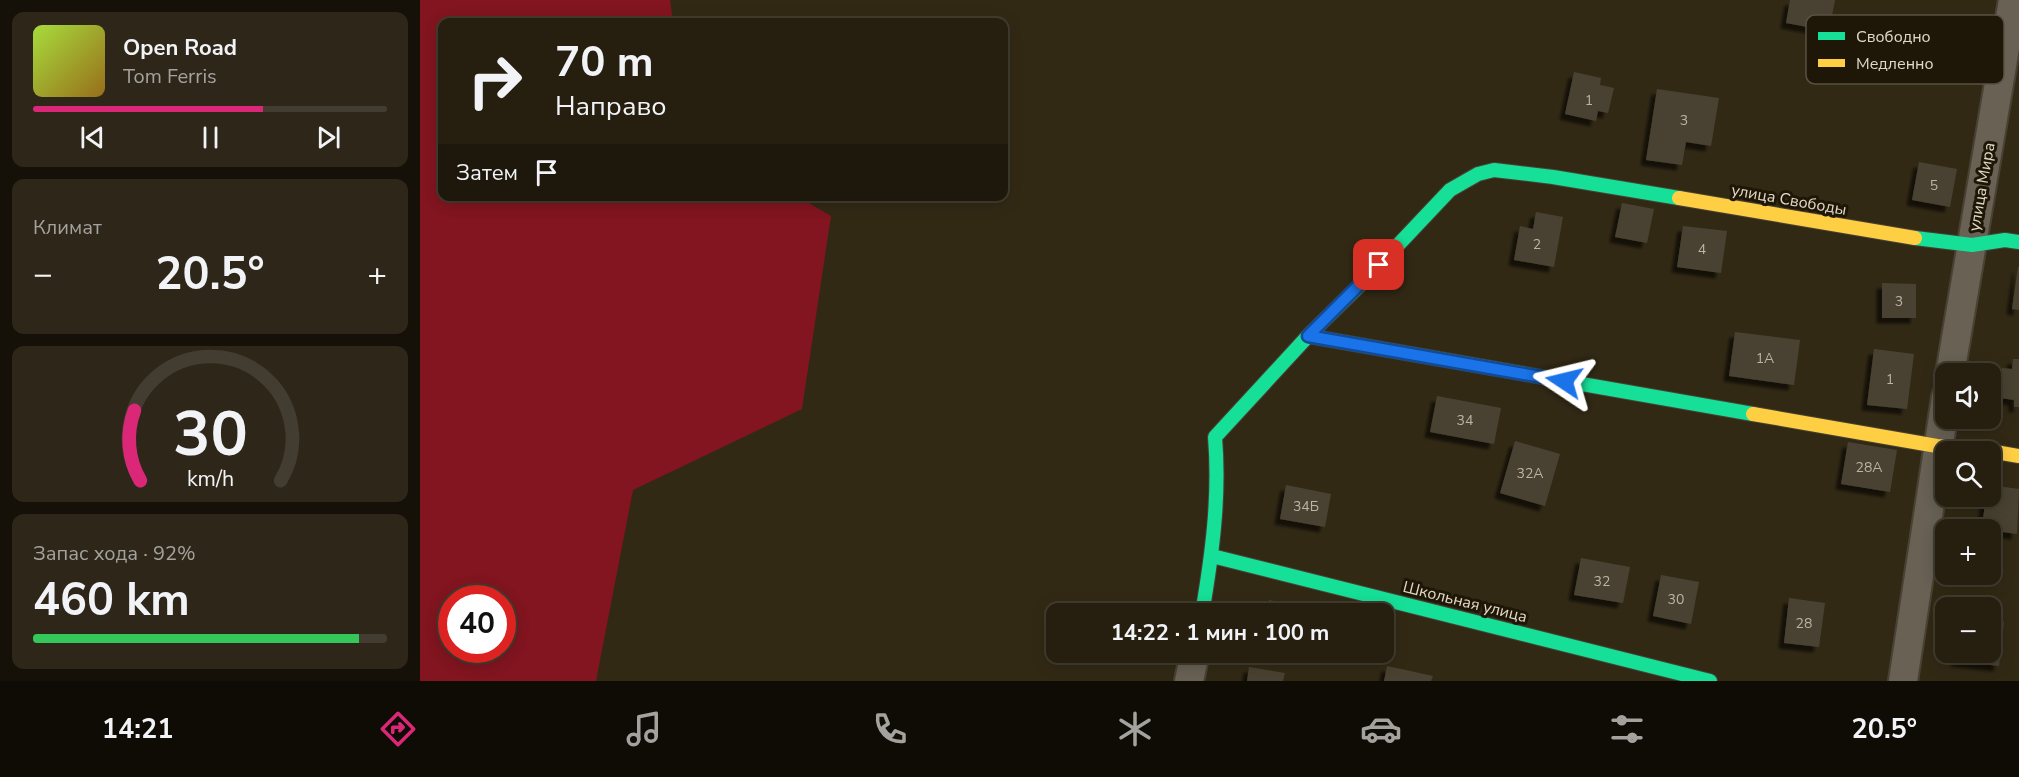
<!DOCTYPE html>
<html lang="ru">
<meta charset="utf-8">
<style>
:root{--surface:#261f10;--page:#2e2719;--text:#f1f3f6;--muted:#a4a29f;--line:#423d30;--accent:#db2777}
body{margin:0;font-family:"Nunito Sans",sans-serif;background:var(--page);color:var(--text);height:100vh;display:flex;flex-direction:column;font-size:22px;white-space:nowrap}
*{box-sizing:border-box;margin:0}
p{font-size:20px;color:var(--muted)}
.icon{flex:none;width:33px;height:33px;fill:none;stroke:currentColor;stroke-width:2;stroke-linecap:round;stroke-linejoin:round}
.map{position:relative;flex:1;overflow:hidden}
.sheet{display:flex;flex-direction:column;gap:12px;padding:12px;background:#151109;width:420px}
.sheet>*{flex:none}
.top-card{position:absolute;left:18px;top:18px;width:570px;height:183px;border-radius:12px;box-shadow:0 3px 15px #0003,0 0 0 2px var(--line);background:#261f10;color:var(--text);overflow:hidden}
.controls{position:absolute;left:1515px;top:363px;display:grid;gap:12px}
.controls a{display:grid;place-items:center;width:66px;height:66px;border-radius:12px;background:var(--surface);box-shadow:0 3px 15px #0003,0 0 0 2px var(--line);font-size:30px}
.speed{position:absolute;left:18px;top:585px;display:flex;gap:12px;font-size:30px;font-weight:700;text-align:center}
.speed>*{display:grid;place-content:center;width:78px;height:78px;border-radius:50%;background:var(--surface);box-shadow:0 3px 15px #0003,0 0 0 2px var(--line);line-height:1}
.speed .limit{border:9px solid #d22;background:#fff;color:#111}
.pin{position:absolute;display:grid;place-items:center;width:51px;height:51px;color:#fff;margin:-26px;border-radius:12px;box-shadow:0 3px 9px #0006}
.me{position:absolute;width:66px;margin:-33px;rotate:280deg;stroke-linejoin:round;filter:drop-shadow(0 0 4px #0008)}
.turn{display:flex;align-items:center;gap:21px;height:126px;padding:0 18px;font-size:27px}
.turn .icon{width:78px;height:78px;stroke-width:2.5}
.turn b{display:block;font-size:42px;line-height:51px}
.then{display:flex;align-items:center;height:57px;padding:0 18px;background:#0003;gap:12px;font-size:22px}
.big{font-size:45px;font-weight:700;line-height:1.1}
.sheet .widget{flex:1;display:flex;flex-direction:column;justify-content:center;gap:9px;min-width:0;padding:0 21px;border-radius:12px;background:var(--page)}
.sheet .dial{align-items:center;gap:0}
.dial svg{height:156px;overflow:visible;fill:none;stroke:var(--line);stroke-width:7;stroke-linecap:round;text-anchor:middle}
.dial text{fill:var(--text);stroke:none}
.song{display:flex;align-items:center;gap:18px}
.cover{width:72px;height:72px;border-radius:9px;background:linear-gradient(135deg,hsl(80 70% 55%),hsl(40 70% 35%))}
.played{height:6px;border-radius:3px;background:linear-gradient(90deg,var(--accent) 65%,var(--line) 65%)}
.keys{display:flex;justify-content:space-around;direction:ltr}
.heat{display:flex;justify-content:space-between;align-items:center;font-size:33px;direction:ltr}
.charge{height:9px;border-radius:4px;background:linear-gradient(90deg,#34c759 92%,var(--line) 0)}
.trip{position:absolute;left:626px;top:603px;width:348px;height:60px;border-radius:12px;background:var(--surface);box-shadow:0 3px 15px #0003,0 0 0 2px var(--line);font-weight:700;line-height:60px;text-align:center}
.tab-bar{display:flex;height:96px;justify-content:space-around;align-items:center;background:#0f0c06;color:var(--muted)}
.tab-bar .icon{width:42px;height:42px}
.tab-bar .current{color:var(--accent)}
.tab-bar b{font-size:27px;color:var(--text)}
main{display:flex;flex:1;min-height:0}
.map>svg:first-child{display:block}
</style>
<main>
<section class="sheet">
<div class="widget">
<div class="song"><i class="cover"></i><div><b>Open Road</b><p>Tom Ferris</p></div></div>
<div class="played"></div>
<div class="keys"><svg class="icon" aria-label="previous" viewBox="0 0 24 24"><path d="M18 5L8 12l10 7zM5 5v14"/></svg><svg class="icon" aria-label="pause" viewBox="0 0 24 24"><path d="M8 5v14M16 5v14"/></svg><svg class="icon" aria-label="next" viewBox="0 0 24 24"><path d="M6 5l10 7-10 7zM19 5v14"/></svg></div>
</div>
<div class="widget"><p>Климат</p>
<div class="heat"><a>−</a><b class="big">20.5°</b><a>+</a></div>
</div>
<div class="widget dial"><svg viewBox="0 0 100 80">
<path d="M14 69A42 42 0 1 1 86 69"/>
<path d="M14 69A42 42 0 0 1 11 33" stroke="#db2777"/>
<text x="50" y="56" font-size="32" font-weight="700">30</text>
<text x="50" y="72" font-size="11">km/h</text>
</svg></div>
<div class="widget"><p>Запас хода · 92%</p><b class="big">460 km</b><div class="charge"></div></div>
</section>
<div class="map">
<svg width="1599" height="681" viewBox="0 0 1599 681">
<defs>
<filter id="shadow"><feDropShadow dx="-5.5" dy="5.5" stdDeviation="1.5" flood-color="#0009"/></filter>
</defs>
<rect width="100%" height="100%" fill="#322915"/>
<!-- green -->
<path fill="#82151f" fill-rule="evenodd" d="M0 0H250L253 22H22V196H377L411 216 382 409 213 490 176 681H0ZM32 598H82V650H32Z"/>
<!-- building -->
<path fill="#484332" filter="url(#shadow)" d="M1370 0H1415L1409 31 1366 23Z
M1154 72 1181 78 1180 85 1194 88 1188 113 1178 111 1176 121 1145 114Z
M1237 89 1299 98 1291 146 1266 142 1262 165 1226 160Z
M1499 162 1537 169 1530 207 1492 200Z
M1202 203 1234 209 1227 243 1195 237Z
M1116 212 1143 217 1134 267 1094 260 1100 226 1113 229Z
M1263 226 1307 231 1301 273 1257 267Z
M1598 267H1599V310L1592 309Z
M1462 283 1496 284V318H1462Z
M1315 332 1380 340 1374 385 1309 376Z
M1454 349 1494 354 1487 409 1447 405Z
M1593 359H1599V407H1594V400L1580 398 1582 368 1592 369Z
M1017 396 1081 408 1074 444 1010 432Z
M1095 441 1140 454 1125 506 1080 493Z
M1428 442 1477 450 1470 492 1421 484Z
M866 485 911 494 905 527 860 519Z
M1570 485 1599 489 1597 534 1575 531 1576 521 1563 519 1566 496H1570Z
M1161 558 1210 567 1203 603 1154 595Z
M1241 575 1279 582 1271 624 1233 616Z
M1369 598 1405 603 1399 647 1364 643Z
M849 600 893 609 892 614H846Z
M1570 620 1584 622 1579 666 1536 661 1537 652H1570Z
M967 666 1013 676 1011 681H964Z
M829 667 865 673 863 681H827Z"/>
<g fill="none" stroke-linecap="round" stroke-linejoin="round">
<defs>
<path id="street" d="M1530 374 1593 0
M769 681 775 652
M1483 681 1526 397"/>
<path id="fast" d="M1495 238 1552 245 1585 240 1599 242
M888 336 1333 414
M792 556 1290 681
M782 614C792 555 800 497 795 437L888 336 945 280 1030 190 1058 174 1074 170 1133 177 1259 198"/>
<path id="slow" d="M1259 198 1495 238
M1333 414 1517 446 1564 450 1599 456"/>
</defs>
<!-- street casing -->
<use href="#street" stroke="#494234" stroke-width="32"/>
<!-- fast casing -->
<use href="#fast" stroke="#494234" stroke-width="16"/>
<!-- slow casing -->
<use href="#slow" stroke="#494234" stroke-width="16"/>
<!-- street -->
<use href="#street" stroke="#686154" stroke-width="28"/>
<!-- fast -->
<use href="#fast" stroke="#16e098" stroke-width="14"/>
<!-- slow -->
<use href="#slow" stroke="#ffcf43" stroke-width="14"/>
</g>
<g fill="none" stroke-linecap="round" stroke-linejoin="round">
<defs>
<path id="route" d="M959 265 888 336 1144 381"/>
</defs>
<!-- route casing -->
<use href="#route" stroke="#114b97" stroke-width="15"/>
<!-- route -->
<use href="#route" stroke="#1a73e8" stroke-width="10"/>
</g>
<g text-anchor="middle" dominant-baseline="central" stroke-width="6" stroke-linejoin="round" paint-order="stroke">
<!-- number labels -->
<g font-size="14" fill="#bcb3a0">
<text x="1169" y="100">1</text>
<text x="1264" y="120">3</text>
<text x="1514" y="185">5</text>
<text x="1117" y="244">2</text>
<text x="1282" y="249">4</text>
<text x="1479" y="301">3</text>
<text x="1345" y="358">1А</text>
<text x="1470" y="379">1</text>
<text x="1045" y="420">34</text>
<text x="1449" y="467">28А</text>
<text x="1110" y="473">32А</text>
<text x="886" y="506">34Б</text>
<text x="1182" y="581">32</text>
<text x="1256" y="599">30</text>
<text x="1384" y="623">28</text>
</g>
<!-- street labels -->
<g font-size="16" fill="#e2d8c5" stroke="#1e1708">
<text transform="translate(1562 187) rotate(-80)">улица Мира</text>
<text transform="translate(1369 200) rotate(10)">улица Свободы</text>
<text transform="translate(1045 602) rotate(14)">Школьная улица</text>
</g>
</g>
<!-- legend -->
<rect x="1386" y="15" width="198" height="69" rx="9" fill="#1e1708" stroke="#595141" stroke-width="1.5"/>
<rect x="1398" y="32" width="27" height="8" fill="#16e098"/>
<rect x="1398" y="59" width="27" height="8" fill="#ffcf43"/>
<g font-size="16" fill="#e2d8c5">
<text x="1436" y="42">Свободно</text>
<text x="1436" y="69">Медленно</text>
</g>
</svg>
<div class="controls">
<a><svg class="icon" aria-label="sound" viewBox="0 0 24 24"><path d="M4 9h4l5-4v14l-5-4H4zM17 9q2 3 0 6"/></svg></a>
<a><svg class="icon" aria-label="search" viewBox="0 0 24 24"><circle cx="10" cy="10" r="6"/><path d="M15 15l6 6"/></svg></a>
<a>+</a>
<a>−</a>
</div>
<div class="speed"><div class="limit">40</div></div>
<div class="pin" style="left:959px;top:265px;background:#d93025"><svg class="icon" aria-label="arrive" viewBox="0 0 24 24"><path d="M6 21V4h12l-3 4 3 4H6"/></svg></div>
<svg class="me" style="left:1144px;top:381px" viewBox="-20 -20 40 40"><path d="M0-17L14 15 0 8-14 15z" fill="#1a73e8" stroke="#fff" stroke-width="4"/></svg>
<div class="trip">14:22 · 1 мин · 100 m</div>
<div class="top-card">
<div class="turn"><svg class="icon" aria-label="right" viewBox="0 0 24 24"><path d="M7 20v-9h11M14 6l5 5-5 5"/></svg><div><b>70 m</b>Направо</div></div>
<div class="then">Затем<svg class="icon" aria-label="arrive" viewBox="0 0 24 24"><path d="M6 21V4h12l-3 4 3 4H6"/></svg></div>
</div>
</div>
</main>
<nav class="tab-bar">
<b>14:21</b>
<svg class="icon current" aria-label="directions" viewBox="0 0 24 24"><path d="M12 3l9 9-9 9-9-9zM9 14v-3h6M13 9l2 2-2 2"/></svg>
<svg class="icon" aria-label="music" viewBox="0 0 24 24"><path d="M9 18V5l10-2v13"/><circle cx="6" cy="18" r="3"/><circle cx="16" cy="16" r="3"/></svg>
<svg class="icon" aria-label="phone" viewBox="0 0 24 24"><path d="M5 4h4l2 5-3 2q2 4 5 5l2-3 5 2v4C11 20 4 13 5 4z"/></svg>
<svg class="icon" aria-label="climate" viewBox="0 0 24 24"><path d="M12 3v18M4 7l16 10M4 17L20 7"/></svg>
<svg class="icon" aria-label="car" viewBox="0 0 24 24"><path d="M5 17H2v-5l4-1 3-4h7l3 4 3 1v5h-3M9 17h6M6 11h13"/><circle cx="7" cy="17" r="2"/><circle cx="17" cy="17" r="2"/></svg>
<svg class="icon" aria-label="filters" viewBox="0 0 24 24"><path d="M4 7h16M4 17h16"/><circle cx="9" cy="7" r="2"/><circle cx="15" cy="17" r="2"/></svg>
<b>20.5°</b>
</nav>
